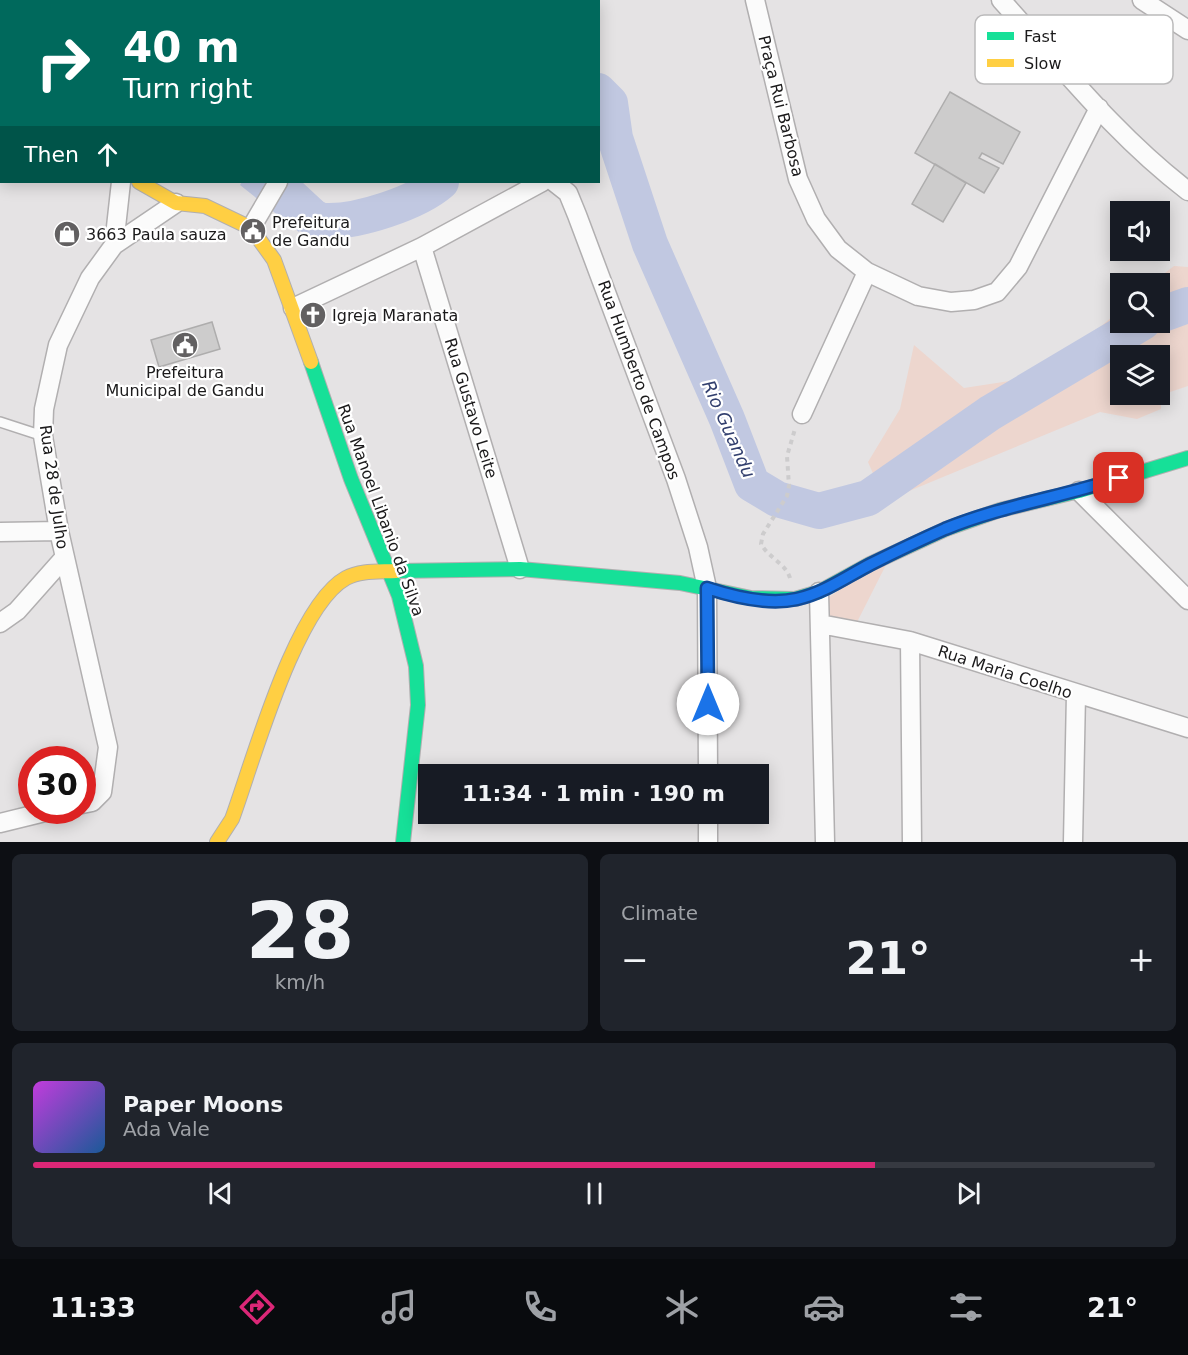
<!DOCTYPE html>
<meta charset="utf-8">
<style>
:root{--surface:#171b24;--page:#20242c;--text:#f1f3f6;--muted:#9ea1a6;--line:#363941;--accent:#db2777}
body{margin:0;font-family:"DejaVu Sans",sans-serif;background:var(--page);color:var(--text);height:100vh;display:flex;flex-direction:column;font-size:22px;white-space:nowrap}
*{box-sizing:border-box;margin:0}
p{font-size:20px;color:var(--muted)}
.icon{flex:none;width:33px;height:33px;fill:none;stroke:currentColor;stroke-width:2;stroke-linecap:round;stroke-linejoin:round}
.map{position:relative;height:842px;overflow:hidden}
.drawer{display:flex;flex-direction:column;gap:12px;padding:12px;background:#0d0f14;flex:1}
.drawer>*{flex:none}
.guide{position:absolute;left:0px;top:0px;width:600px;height:183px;box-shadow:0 3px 15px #0003;background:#00695c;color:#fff;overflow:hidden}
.tools{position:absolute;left:1110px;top:201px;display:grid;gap:12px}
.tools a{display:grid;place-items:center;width:60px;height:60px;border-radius:0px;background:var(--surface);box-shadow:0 3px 15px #0003;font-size:30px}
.speed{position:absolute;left:18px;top:746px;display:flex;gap:12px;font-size:30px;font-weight:700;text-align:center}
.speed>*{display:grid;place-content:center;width:78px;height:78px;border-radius:50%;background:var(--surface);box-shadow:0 3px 15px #0003;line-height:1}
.speed .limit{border:9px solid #d22;background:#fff;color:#111}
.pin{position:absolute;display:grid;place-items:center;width:51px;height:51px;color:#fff;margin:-26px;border-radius:12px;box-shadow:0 3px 9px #0006}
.me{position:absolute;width:66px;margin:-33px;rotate:0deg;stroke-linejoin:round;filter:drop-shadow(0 0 4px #0008)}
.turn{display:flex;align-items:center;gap:21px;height:126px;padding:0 24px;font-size:27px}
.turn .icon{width:78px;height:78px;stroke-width:2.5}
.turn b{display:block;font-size:42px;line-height:51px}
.then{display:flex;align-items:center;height:57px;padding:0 24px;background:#0003;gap:12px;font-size:22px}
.big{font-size:45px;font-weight:700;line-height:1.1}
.drawer .widget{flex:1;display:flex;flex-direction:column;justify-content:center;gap:9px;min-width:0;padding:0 21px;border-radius:9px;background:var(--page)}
.drawer .dial{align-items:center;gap:0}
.dial b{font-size:78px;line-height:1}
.song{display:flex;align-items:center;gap:18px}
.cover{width:72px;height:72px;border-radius:9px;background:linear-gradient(135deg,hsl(290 70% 55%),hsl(210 70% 35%))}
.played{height:6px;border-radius:3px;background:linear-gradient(90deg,var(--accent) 75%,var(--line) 75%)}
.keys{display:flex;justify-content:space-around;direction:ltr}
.heat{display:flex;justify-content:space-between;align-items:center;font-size:33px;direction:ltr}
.drawer .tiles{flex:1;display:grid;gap:12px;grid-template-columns:1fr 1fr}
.widget:last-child{grid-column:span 2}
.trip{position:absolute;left:418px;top:764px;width:351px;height:60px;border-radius:0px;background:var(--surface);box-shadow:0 3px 15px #0003;font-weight:700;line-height:60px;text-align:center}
.tab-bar{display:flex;height:96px;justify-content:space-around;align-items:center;background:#090b0e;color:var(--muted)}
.tab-bar .icon{width:42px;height:42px}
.tab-bar .selected{color:var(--accent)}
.tab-bar b{font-size:27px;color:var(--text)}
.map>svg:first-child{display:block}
</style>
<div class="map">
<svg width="1188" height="842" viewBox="0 0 1188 842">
<rect width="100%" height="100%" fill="#e5e3e4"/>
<!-- green -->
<path fill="#edd6ce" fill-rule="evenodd" d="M1174 266 1188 267V386L1161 395V409L1137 419 1100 412 885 501 868 462 900 409 914 345 964 388 1016 380 1092 334 1120 310V322H1160V284L1152 283ZM1120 356H1160V394H1120Z
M891 555 853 630 826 618 819 604Z"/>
<!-- water -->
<path fill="#c1c8e1" d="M242 182H302L329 207 308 215 299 232 240 185Z"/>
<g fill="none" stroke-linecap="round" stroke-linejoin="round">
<!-- river -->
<path stroke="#c1c8e1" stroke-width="36" d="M0 28 2 27
M598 91 610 103 615 138 650 244 727 419 752 484 777 499 819 511 868 498 990 413 1143 322
M308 215C314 217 320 221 326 221 358 222 417 203 441 182
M1160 315 1188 305"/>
</g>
<!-- building -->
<path fill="#cdcccc" stroke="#aeadad" stroke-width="1.5" d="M950 92 1020 132 1003 164 982 153 979 158 999 168 984 193 915 153Z
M935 164 966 183 943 222 912 204Z
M212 322 220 349 159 367 151 340Z"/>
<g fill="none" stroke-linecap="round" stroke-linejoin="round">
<defs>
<path id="lane" d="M0 422 43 436"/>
<path id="street" d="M7 0 10 2
M141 0 143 2
M362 0V2
M755 0 798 179 816 219 838 249 867 272 918 296 951 302 974 300 997 292 1018 267 1099 108
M1001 0C1061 66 1117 137 1188 191
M1142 0 1188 30
M343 2 345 0
M0 96H2
M554 182 568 193 577 215 676 479 698 547 707 588 708 774
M251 228 278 182
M114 245 121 182
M422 247 520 569
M293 308 422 247 542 182
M802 414 867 272
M1079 491 1188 600
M0 532 59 531
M819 592 825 842
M0 623 17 611 64 558
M820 624 910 641 1188 728
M910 641 912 842
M82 804 92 802 102 792 108 747 59 531 43 436 44 409 58 345 90 278 114 245 176 203
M708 813V842
M0 823 53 810
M1073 842 1076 694"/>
<path id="fast" d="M311 362 351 479 399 596 416 666 418 705 403 842
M396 571 520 569 680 583 751 598 795 599 819 592 870 564 946 529 1000 510 1079 491 1188 458"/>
<path id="slow" d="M139 182 176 203 205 206 251 228 274 260 311 362
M217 842 232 819C253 762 295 606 346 578 361 570 379 572 396 571"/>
</defs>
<!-- lane casing -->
<use href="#lane" stroke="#b1afb0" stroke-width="12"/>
<!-- street casing -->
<use href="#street" stroke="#b1afb0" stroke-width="21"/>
<!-- fast casing -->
<use href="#fast" stroke="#b1afb0" stroke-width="16"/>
<!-- slow casing -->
<use href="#slow" stroke="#b1afb0" stroke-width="16"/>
<!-- path -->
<path stroke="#cdcccd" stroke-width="4" stroke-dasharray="4.5 4.5" stroke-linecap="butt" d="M790 578C786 564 768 557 761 544L763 534 787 496 789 486 787 456 795 429"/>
<!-- lane -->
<use href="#lane" stroke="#fbfbfb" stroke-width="9"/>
<!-- street -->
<use href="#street" stroke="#fbfbfb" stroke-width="18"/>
<!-- fast -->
<use href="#fast" stroke="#16e098" stroke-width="14"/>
<!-- slow -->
<use href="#slow" stroke="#ffcf43" stroke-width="14"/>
</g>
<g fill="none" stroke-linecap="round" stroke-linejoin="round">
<defs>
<path id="route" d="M708 704 707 588C734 597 769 605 797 599 824 593 846 577 871 564 895 552 920 540 945 529 1001 506 1062 497 1119 478"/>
</defs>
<!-- route casing -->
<use href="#route" stroke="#114b97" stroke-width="15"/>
<!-- route -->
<use href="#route" stroke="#1a73e8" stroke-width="10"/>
</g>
<!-- icons -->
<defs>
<symbol id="civic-disc" viewBox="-11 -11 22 22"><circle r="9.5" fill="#626061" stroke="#fff"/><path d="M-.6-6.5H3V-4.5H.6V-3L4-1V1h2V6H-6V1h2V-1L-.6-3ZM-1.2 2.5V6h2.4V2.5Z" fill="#fff"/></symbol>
<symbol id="shop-disc" viewBox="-11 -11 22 22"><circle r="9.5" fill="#626061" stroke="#fff"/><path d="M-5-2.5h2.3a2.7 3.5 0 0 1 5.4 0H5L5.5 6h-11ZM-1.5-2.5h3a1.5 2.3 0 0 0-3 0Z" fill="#fff"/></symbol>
<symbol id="church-disc" viewBox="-11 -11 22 22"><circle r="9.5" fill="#626061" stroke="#fff"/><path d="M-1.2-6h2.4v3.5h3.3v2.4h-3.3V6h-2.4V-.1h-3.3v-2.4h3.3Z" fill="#fff"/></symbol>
</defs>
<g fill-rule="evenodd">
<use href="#civic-disc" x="238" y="216" width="30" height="30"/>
<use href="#shop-disc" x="52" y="219" width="30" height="30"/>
<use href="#church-disc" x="298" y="300" width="30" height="30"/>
<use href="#civic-disc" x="170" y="330" width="30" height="30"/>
</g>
<g text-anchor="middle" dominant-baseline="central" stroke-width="4.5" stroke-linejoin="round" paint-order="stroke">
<!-- street labels -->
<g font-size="16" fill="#1b1a1b" stroke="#fff">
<text transform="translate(781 106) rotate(76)">Praça Rui Barbosa</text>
<text transform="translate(639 380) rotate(70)">Rua Humberto de Campos</text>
<text transform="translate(471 408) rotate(73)">Rua Gustavo Leite</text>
<text transform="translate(54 487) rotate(82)">Rua 28 de Julho</text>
<text transform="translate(381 510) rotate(70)">Rua Manoel Libanio da Silva</text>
<text transform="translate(1005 672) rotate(18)">Rua Maria Coelho</text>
</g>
<!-- poi labels -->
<g font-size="16" fill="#1b1a1b" stroke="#fff" text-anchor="start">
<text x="272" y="222">Prefeitura<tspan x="272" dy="18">de Gandu</tspan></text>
<text x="86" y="234">3663 Paula sauza</text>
<text x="332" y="315">Igreja Maranata</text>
<text x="185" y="372" text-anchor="middle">Prefeitura<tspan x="185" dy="18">Municipal de Gandu</tspan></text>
</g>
<!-- water labels -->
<g font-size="18" font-style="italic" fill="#33406f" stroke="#fff">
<text transform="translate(729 429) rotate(66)">Rio Guandu</text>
</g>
</g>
<!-- legend -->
<rect x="975" y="15" width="198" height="69" rx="9" fill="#fff" stroke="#bbbabb" stroke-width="1.5"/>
<rect x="987" y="32" width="27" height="8" fill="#16e098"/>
<rect x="987" y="59" width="27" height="8" fill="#ffcf43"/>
<g font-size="16" fill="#1b1a1b">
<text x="1024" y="42">Fast</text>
<text x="1024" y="69">Slow</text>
</g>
</svg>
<div class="tools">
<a><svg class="icon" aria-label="sound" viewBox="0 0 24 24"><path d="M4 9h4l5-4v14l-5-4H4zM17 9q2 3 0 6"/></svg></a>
<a><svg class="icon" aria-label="search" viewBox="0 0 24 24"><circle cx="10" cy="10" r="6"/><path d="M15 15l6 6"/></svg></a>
<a><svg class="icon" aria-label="layers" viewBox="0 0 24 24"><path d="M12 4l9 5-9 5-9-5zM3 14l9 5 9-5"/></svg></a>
</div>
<div class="speed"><div class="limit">30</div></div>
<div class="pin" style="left:1119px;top:478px;background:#d93025"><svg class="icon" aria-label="arrive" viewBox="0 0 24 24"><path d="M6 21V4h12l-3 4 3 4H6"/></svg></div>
<svg class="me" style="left:708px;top:704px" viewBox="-20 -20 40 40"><circle r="19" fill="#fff"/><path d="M0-13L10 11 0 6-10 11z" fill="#1a73e8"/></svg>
<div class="trip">11:34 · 1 min · 190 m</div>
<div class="guide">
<div class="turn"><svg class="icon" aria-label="right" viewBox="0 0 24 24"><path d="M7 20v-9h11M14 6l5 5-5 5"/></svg><div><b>40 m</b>Turn right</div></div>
<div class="then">Then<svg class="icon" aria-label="ahead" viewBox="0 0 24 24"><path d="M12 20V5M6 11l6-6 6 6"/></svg></div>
</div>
</div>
<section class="drawer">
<div class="tiles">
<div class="widget dial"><b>28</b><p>km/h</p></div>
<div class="widget"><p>Climate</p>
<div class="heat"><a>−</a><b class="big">21°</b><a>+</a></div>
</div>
<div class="widget">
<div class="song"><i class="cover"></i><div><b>Paper Moons</b><p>Ada Vale</p></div></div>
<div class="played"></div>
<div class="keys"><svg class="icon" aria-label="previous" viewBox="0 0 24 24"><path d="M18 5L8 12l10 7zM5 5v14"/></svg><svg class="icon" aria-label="pause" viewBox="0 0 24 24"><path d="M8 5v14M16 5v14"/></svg><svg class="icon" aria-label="next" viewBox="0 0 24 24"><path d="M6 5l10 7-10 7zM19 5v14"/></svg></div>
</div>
</div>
</section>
<nav class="tab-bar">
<b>11:33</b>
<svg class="icon selected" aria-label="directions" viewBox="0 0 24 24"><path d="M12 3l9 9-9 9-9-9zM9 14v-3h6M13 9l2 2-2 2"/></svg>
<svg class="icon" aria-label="music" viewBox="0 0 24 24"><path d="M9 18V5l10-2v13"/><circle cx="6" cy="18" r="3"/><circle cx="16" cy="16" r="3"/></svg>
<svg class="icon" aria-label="phone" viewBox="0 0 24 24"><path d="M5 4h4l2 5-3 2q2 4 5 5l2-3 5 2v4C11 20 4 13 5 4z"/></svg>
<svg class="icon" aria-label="climate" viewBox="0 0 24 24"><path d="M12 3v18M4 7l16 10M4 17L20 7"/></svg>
<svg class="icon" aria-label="car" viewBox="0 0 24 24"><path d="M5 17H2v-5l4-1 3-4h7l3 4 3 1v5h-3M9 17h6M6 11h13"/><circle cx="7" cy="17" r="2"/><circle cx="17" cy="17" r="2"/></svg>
<svg class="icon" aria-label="filters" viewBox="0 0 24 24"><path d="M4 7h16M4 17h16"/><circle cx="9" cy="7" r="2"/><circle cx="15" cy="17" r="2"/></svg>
<b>21°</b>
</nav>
